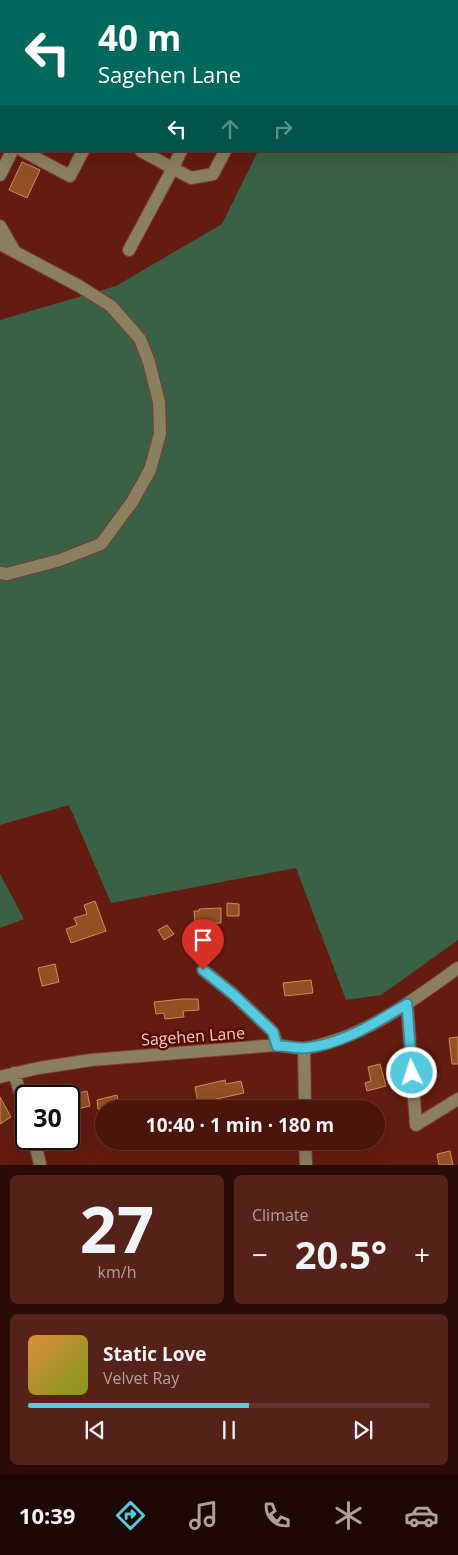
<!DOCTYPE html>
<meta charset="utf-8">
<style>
:root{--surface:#4b150c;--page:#55221a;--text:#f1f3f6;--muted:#b29f9d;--line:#62342d;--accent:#55cadf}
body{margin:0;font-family:"Open Sans",sans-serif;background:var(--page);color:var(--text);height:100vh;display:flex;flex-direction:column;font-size:19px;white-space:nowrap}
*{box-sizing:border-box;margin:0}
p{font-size:16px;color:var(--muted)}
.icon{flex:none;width:28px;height:28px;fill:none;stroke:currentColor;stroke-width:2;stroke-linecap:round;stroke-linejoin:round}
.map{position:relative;height:1165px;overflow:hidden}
.side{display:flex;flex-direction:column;gap:10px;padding:10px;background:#290c07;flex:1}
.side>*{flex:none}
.top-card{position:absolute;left:0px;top:0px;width:459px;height:152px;box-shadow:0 5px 20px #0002,0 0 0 1px var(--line);background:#00695c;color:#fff;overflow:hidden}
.speed{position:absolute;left:15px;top:1085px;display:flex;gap:10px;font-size:25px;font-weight:700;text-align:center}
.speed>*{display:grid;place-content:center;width:65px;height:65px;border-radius:50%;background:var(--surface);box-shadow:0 5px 20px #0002,0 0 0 1px var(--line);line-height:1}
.speed .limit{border:2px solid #111;border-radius:8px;background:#fff;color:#111}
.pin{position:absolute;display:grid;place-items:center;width:42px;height:42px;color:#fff;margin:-51px -21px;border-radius:50% 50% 50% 0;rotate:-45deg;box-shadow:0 0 5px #0007}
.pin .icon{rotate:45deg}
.me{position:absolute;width:55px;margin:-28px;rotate:356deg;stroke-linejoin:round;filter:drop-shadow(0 0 4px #0008)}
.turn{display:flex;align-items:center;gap:18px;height:105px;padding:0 15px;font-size:22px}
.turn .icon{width:65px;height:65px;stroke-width:2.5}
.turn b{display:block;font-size:35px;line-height:42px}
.lanes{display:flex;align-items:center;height:48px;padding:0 15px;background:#0003;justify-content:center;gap:25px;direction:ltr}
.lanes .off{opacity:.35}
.big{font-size:38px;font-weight:700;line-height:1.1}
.side .tile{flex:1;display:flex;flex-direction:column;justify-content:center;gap:8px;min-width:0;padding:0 18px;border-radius:8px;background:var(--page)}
.side .dial{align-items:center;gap:0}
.dial b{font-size:65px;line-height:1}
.song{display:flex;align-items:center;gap:15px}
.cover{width:60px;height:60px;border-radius:8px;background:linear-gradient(135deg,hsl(30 70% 55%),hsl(70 70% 35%))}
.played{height:5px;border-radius:2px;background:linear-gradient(90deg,var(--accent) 55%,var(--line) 55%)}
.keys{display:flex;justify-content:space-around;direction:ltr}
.heat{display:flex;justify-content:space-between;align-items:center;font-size:28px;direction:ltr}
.side .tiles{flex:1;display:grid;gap:10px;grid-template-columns:1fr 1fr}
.tile:last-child{grid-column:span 2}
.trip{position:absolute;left:95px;top:1100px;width:290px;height:50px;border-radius:25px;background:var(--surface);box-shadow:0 5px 20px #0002,0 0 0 1px var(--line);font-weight:700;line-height:50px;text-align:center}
.tab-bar{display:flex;height:80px;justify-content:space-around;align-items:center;background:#1e0805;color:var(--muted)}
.tab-bar .icon{width:35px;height:35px}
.tab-bar .current{color:var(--accent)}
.tab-bar b{font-size:22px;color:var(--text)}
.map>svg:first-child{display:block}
</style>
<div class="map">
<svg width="458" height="1165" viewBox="0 0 458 1165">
<rect width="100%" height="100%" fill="#641c10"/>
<!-- green -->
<path fill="#3a6145" d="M333 0H458V940L381 995 346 1000 296 868 111 903 69 805 0 825V320L116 286 222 224 258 151H458V1H333Z
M0 874 24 919 0 928Z"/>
<!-- building -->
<path fill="#925023" stroke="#d38b5f" d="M22 162 40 170 27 198 9 190Z
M95 901 106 931 71 943 66 929 77 925 74 918 87 914 84 905Z
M227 903 239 904V916H227Z
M221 908V923L200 924V922H195L194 911H199V909Z
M167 925 174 934 164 940 158 930Z
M55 964 59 982 42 986 38 968Z
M311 980 313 993 285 996 283 983Z
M182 999H198L199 1010 183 1011 184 1017 165 1019 164 1013 156 1014 154 1002Z
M458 1037V1064H452L449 1038Z
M380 1064 386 1086 367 1091 365 1083 371 1081 368 1067Z
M225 1080 226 1084 241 1081 244 1093 198 1103 195 1087Z
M87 1091 90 1106 69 1111V1095Z
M117 1095 120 1109H98L97 1100Z
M0 1097 11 1117 0 1124Z
M450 1151 453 1165H439L437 1154Z"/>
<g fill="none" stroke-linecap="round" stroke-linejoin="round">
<defs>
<path id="minor" d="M53 0 56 1
M205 0 207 1
M28 1 29 0
M86 1 87 0
M153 1 155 0
M300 1V0
M0 55 1 52
M23 151 70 176 83 151
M141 151 191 178 213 174 225 151
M0 175 12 151
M0 226 15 252
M0 244 79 286 111 306 140 339 149 362 159 402 160 434 150 470 132 502 101 544 60 560 7 574 0 573
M129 250 173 168 181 151
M203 970 233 994 273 1032 277 1045
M407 1004 416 1125 458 1099
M304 1048 305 1109
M14 1073 26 1111
M0 1077 39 1068 91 1060 277 1045C286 1046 296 1049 304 1048 312 1048 320 1045 327 1043 376 1029 417 997 458 968
M34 1139 40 1164
M305 1141 306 1165"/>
</defs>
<!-- minor casing -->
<use href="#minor" stroke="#7e3b30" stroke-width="14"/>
<!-- minor -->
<use href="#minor" stroke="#8a8060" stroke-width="12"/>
</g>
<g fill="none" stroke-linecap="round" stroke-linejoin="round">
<defs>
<path id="route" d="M203 970 233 994 273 1032 277 1046C286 1046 296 1048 304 1048 340 1046 377 1022 407 1004L412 1073"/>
</defs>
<!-- route casing -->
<use href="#route" stroke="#378391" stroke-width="12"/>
<!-- route -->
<use href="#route" stroke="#55cadf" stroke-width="9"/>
</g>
<g text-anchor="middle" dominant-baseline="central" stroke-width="5" stroke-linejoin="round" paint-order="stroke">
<!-- street labels -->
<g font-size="16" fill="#f6c9c0" stroke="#570f05">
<text transform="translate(193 1036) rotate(-4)">Sagehen Lane</text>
</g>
</g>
</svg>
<div class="speed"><div class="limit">30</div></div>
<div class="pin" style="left:203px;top:970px;background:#d93025"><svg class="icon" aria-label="arrive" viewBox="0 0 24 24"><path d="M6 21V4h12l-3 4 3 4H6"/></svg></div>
<svg class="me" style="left:412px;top:1073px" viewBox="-20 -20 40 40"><circle r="17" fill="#55cadf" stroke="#fff" stroke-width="3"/><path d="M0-11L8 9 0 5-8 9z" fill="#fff"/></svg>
<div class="trip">10:40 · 1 min · 180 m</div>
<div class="top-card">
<div class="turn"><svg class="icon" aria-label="left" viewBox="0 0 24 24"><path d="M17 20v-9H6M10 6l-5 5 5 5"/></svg><div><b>40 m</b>Sagehen Lane</div></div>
<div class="lanes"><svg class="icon" aria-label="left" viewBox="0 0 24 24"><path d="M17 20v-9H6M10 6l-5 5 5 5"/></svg><svg class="icon off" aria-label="ahead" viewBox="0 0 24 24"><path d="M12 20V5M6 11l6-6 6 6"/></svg><svg class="icon off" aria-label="right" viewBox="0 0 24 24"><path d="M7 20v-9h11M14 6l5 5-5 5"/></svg></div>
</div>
</div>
<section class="side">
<div class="tiles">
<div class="tile dial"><b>27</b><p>km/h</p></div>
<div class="tile"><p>Climate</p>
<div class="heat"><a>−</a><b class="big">20.5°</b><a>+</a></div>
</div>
<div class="tile">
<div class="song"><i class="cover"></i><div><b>Static Love</b><p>Velvet Ray</p></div></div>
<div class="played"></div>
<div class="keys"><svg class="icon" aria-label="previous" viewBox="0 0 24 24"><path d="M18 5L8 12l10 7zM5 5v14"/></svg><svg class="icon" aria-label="pause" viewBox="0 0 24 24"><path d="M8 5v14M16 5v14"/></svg><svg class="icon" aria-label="next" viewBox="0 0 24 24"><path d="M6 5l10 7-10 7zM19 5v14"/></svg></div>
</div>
</div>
</section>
<nav class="tab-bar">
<b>10:39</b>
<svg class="icon current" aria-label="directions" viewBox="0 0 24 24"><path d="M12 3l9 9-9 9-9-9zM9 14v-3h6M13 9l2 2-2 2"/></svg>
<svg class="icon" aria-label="music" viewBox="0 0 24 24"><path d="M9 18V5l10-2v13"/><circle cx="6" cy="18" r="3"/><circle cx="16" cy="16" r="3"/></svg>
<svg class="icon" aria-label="phone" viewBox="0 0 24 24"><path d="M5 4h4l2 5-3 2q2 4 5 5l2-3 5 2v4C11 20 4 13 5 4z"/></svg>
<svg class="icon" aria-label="climate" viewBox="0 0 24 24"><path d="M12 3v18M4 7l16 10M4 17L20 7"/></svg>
<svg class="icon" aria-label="car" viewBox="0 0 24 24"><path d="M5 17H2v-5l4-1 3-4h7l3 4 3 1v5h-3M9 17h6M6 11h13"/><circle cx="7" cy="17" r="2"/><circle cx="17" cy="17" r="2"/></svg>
</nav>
